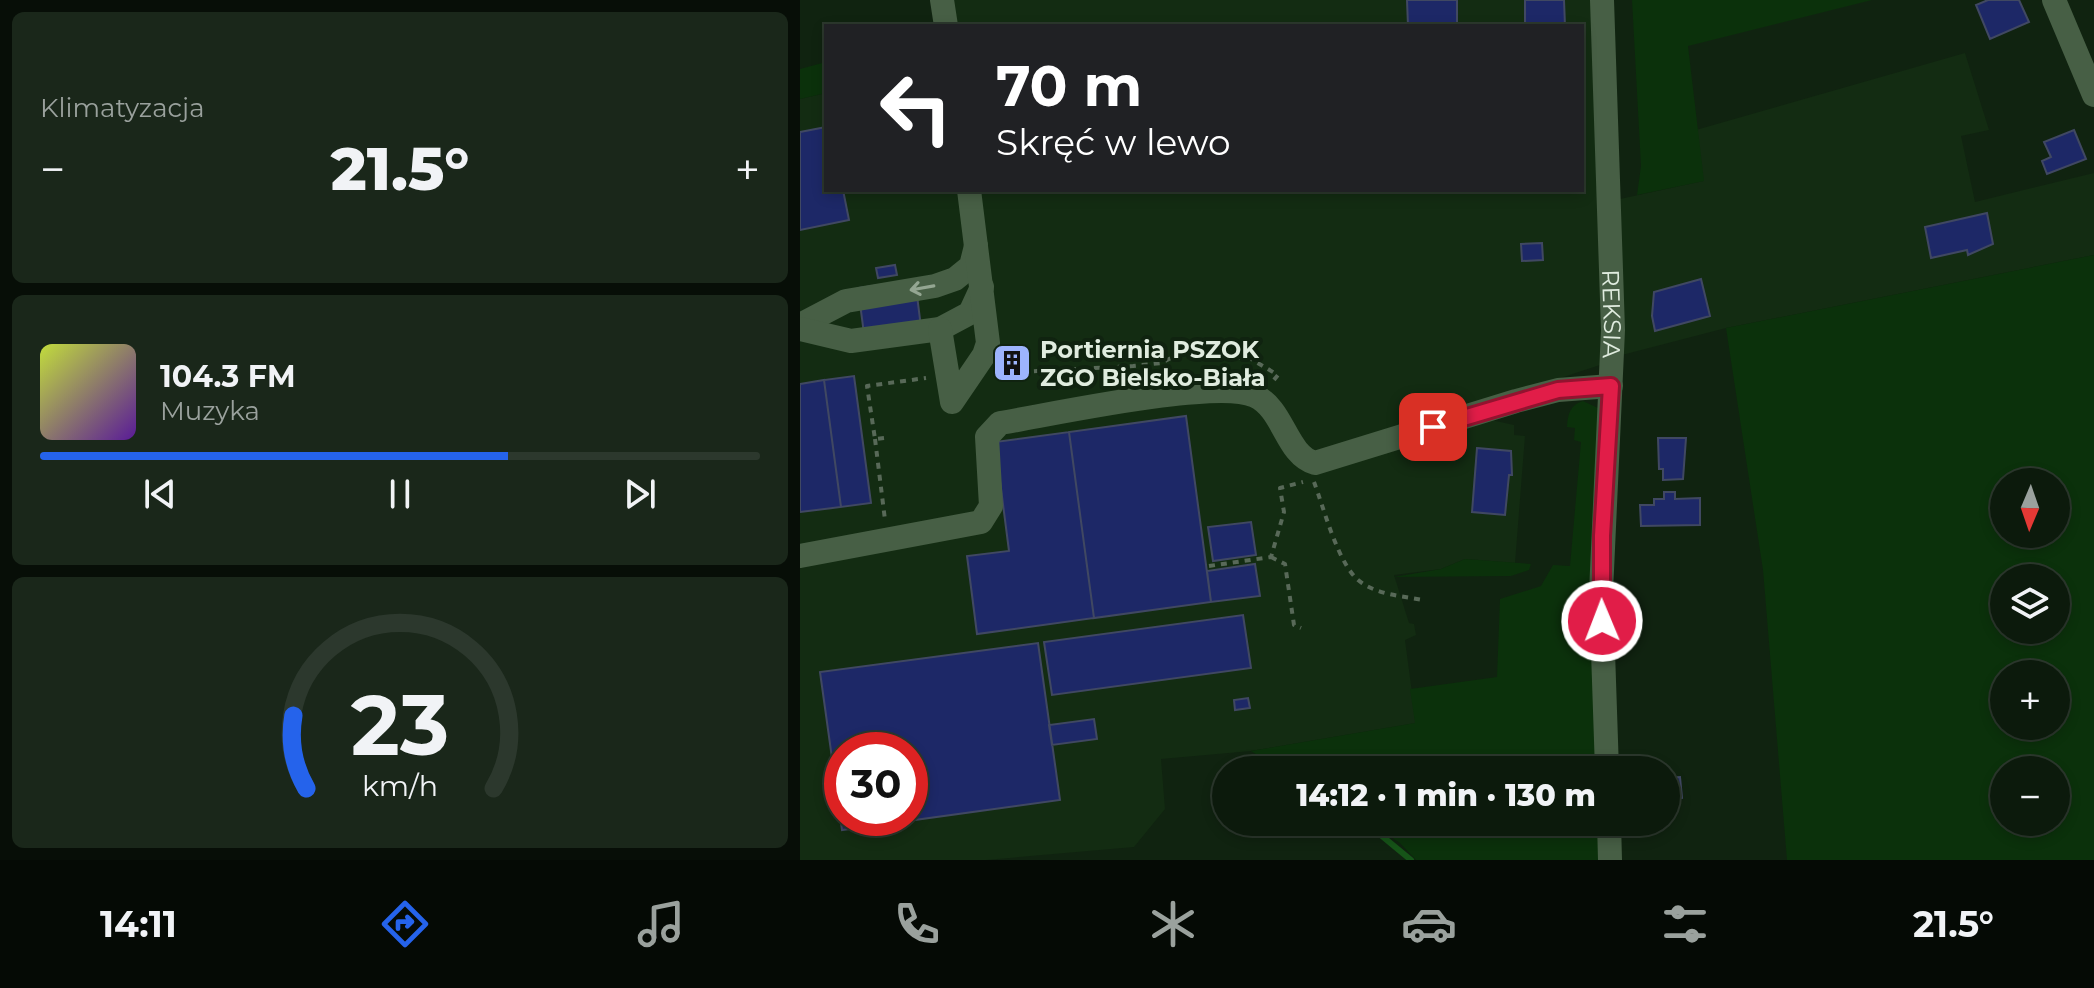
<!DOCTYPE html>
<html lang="pl">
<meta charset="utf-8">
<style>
:root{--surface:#0c1a0c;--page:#1a271a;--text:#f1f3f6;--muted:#9aa19d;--line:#2c382d;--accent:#2563eb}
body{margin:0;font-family:Montserrat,sans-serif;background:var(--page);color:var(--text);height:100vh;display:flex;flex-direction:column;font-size:30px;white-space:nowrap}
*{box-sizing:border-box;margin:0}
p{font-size:26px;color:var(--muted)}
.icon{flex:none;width:44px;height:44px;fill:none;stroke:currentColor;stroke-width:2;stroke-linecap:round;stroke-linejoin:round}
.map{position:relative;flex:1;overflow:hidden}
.side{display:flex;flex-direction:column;gap:12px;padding:12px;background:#070e07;width:800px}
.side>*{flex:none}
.guide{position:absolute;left:24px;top:24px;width:760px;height:168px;border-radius:0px;box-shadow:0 4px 12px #0003,0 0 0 2px var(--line);background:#202124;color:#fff;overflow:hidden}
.needle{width:52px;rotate:182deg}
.fabs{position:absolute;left:1190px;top:468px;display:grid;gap:16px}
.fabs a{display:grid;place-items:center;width:80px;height:80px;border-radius:50%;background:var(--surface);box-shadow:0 4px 12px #0003,0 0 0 2px var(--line);font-size:40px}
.speed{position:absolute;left:24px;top:732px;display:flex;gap:16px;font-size:40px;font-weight:700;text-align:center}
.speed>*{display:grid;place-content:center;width:104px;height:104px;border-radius:50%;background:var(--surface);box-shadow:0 4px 12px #0003,0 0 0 2px var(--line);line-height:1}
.speed .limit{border:12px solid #d22;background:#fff;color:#111}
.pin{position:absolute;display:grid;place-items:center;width:68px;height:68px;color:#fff;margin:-34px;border-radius:16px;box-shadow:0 4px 12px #0006}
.me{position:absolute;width:88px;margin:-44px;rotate:359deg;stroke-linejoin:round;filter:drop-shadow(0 0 6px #0008)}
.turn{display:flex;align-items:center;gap:28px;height:168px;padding:0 40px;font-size:36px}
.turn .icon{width:104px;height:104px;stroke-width:2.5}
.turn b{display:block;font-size:56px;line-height:68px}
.big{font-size:60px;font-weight:800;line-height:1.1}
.side .card{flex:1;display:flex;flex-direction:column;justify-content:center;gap:12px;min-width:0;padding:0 28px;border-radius:12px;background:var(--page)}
.side .dial{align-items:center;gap:0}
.dial svg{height:208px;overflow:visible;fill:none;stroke:var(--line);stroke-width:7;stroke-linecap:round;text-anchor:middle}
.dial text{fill:var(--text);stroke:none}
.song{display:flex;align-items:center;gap:24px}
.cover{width:96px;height:96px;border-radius:12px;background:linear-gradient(135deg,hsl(70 70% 55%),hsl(270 70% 35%))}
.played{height:8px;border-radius:4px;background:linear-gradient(90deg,var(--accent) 65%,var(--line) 65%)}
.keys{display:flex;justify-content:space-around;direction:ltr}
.heat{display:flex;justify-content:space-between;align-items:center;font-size:44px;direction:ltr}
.trip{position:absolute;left:412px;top:756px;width:468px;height:80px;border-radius:40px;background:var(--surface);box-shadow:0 4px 12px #0003,0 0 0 2px var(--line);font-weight:800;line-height:80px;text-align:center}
.dock{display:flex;height:128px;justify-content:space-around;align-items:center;background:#050a05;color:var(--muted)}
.dock .icon{width:56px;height:56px}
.dock .active{color:var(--accent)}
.dock b{font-size:36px;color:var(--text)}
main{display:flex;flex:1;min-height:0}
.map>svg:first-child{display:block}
</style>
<main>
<section class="side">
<div class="card"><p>Klimatyzacja</p>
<div class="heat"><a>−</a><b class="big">21.5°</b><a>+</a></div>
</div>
<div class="card">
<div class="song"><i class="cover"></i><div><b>104.3 FM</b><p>Muzyka</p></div></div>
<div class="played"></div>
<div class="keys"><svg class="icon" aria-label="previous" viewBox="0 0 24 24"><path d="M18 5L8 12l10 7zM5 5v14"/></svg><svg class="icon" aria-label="pause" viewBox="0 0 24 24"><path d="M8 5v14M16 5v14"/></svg><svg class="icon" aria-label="next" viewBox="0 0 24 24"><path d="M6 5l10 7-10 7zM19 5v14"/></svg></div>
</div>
<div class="card dial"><svg viewBox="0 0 100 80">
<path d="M14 69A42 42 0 1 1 86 69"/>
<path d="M14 69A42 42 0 0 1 9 41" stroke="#2563eb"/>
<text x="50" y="56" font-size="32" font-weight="700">23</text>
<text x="50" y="72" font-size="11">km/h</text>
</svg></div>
</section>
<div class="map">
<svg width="1294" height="860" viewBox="0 0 1294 860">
<rect width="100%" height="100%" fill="#102310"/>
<!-- built -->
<path fill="#132c12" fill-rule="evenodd" d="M152 0H792L803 364 709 395 687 419 714 425V435L725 436 715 563 665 559 641 569 594 575 609 623 614 624 616 635 605 640 616 723 451 751 361 759 365 809 334 847 186 860H0V99L26 93V190H782V26H155ZM42 750H110V818H42Z
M1165 53 1189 130 1161 136 1175 202 1294 173V255L926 328 822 355 820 199 903 181 896 130Z"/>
<!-- green -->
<path fill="#0b310b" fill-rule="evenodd" d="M832 0H1072L888 46 904 181 837 195 841 166Z
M26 62V93L0 99V69Z
M1294 255V860H987L963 570 926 328ZM1256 482V534H1204V482ZM1256 578V630H1204V578ZM1256 674V726H1204V674ZM1256 770V822H1204V770Z
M783 401 798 408 796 770H481L451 751 615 723 610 689 697 677 700 599 741 586 753 565 770 566 781 442 774 440 775 428 767 427C768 414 770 405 783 401Z
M665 559 731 564 729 570 711 576 594 577 641 569Z
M568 822H798L800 860H616L600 843Z"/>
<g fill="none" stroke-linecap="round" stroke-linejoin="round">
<!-- stream -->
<path stroke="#165418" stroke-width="6" d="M565 822 611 860"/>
</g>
<!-- building -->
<path fill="#1d2867" stroke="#404862" stroke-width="2" fill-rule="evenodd" d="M607 0H657V26H608Z
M725 0H764L765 26H725Z
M1188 0H1219L1229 22 1190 39 1176 5Z
M26 127V190H43L49 220 0 230V132Z
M1274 130 1286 159 1247 174 1242 161 1251 157 1244 142Z
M1187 213 1193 244 1168 255 1167 250 1131 258 1125 227Z
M742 243 743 260 722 261 721 244Z
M95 265 97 275 78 278 76 268Z
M901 279 910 316 855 331 852 316 854 292Z
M115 280 121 327 64 334 58 288Z
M54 376 71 503 41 507 24 380Z
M24 380 41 507 0 512V384Z
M386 416 411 602 294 618 269 432Z
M269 432 294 618 177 634 167 556 209 551 195 442Z
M858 438H886L883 479 863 480V469H859Z
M677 448 711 451 712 475H709L705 515 672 512Z
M864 492H875V499L900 498V525L841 526 840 505H854V499H864Z
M451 522 456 555 413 561 408 527Z
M455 564 460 596 411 602 407 571Z
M443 615 451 668 252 695 244 642Z
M238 643 260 800 42 830 20 672ZM42 750H110V818H42Z
M448 698 450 708 435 710 434 700Z
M294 719 297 739 252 745 249 725Z
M880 777 882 798 866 800V778Z"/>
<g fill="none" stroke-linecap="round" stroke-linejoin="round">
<!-- path -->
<path stroke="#586958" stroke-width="4" stroke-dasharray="6 6" stroke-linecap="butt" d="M198 373 333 366 361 363 383 352 451 359 478 375 473 381
M84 438 75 439 67 386 126 378
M75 439 85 520
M514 482C524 508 539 569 562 583 580 595 602 596 623 600
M471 557 485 564 494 625 501 628
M409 566 471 557 484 512 480 488 503 482"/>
<!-- minor -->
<g stroke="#475f45" stroke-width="24">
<path d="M142 0 146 26"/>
<path id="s1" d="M802 0 813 330 801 592 807 770"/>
<path d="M1254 0 1294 95"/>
<path d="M0 325 46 301 135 286 155 279 171 266 176 246"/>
<path d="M0 329 51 341 140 329 170 313 182 287"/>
<path d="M140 329 152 402 184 355 188 343 169 190"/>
<path d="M0 556 181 522 191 506 187 437 200 423C250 415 417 378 455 396 484 409 486 455 515 463L716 401 758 390 811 386"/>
<path d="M809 822 810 860"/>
</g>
</g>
<!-- one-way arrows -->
<defs><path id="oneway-shaft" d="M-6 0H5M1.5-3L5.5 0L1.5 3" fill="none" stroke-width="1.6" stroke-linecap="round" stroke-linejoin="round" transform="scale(2)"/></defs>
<use stroke="#94a692" href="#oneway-shaft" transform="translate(122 288) rotate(170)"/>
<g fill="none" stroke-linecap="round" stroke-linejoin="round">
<defs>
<path id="route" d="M633 427 758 390 811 386 802 536V621"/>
</defs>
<!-- route casing -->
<use href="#route" stroke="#92132f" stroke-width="20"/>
<!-- route -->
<use href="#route" stroke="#e11d48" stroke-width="14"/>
</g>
<!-- icons -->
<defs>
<symbol id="building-square" viewBox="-11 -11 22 22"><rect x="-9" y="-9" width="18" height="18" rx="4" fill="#9db4fd" stroke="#102310"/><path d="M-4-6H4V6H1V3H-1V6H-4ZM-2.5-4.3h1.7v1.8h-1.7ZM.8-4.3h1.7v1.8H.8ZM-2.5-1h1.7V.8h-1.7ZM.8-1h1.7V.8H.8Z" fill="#111"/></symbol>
</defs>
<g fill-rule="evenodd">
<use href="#building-square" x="190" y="341" width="44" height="44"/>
</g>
<g text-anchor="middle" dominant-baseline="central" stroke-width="8" stroke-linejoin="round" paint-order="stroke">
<!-- street labels -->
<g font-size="24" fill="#e0ecdf" stroke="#102310">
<text stroke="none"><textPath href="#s1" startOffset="314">REKSIA</textPath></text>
</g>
<!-- poi labels -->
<g font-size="24" font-weight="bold" fill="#e0ecdf" stroke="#102310" text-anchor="start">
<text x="240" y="349">Portiernia PSZOK<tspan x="240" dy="28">ZGO Bielsko-Biała</tspan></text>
</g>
</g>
</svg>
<div class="fabs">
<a><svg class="needle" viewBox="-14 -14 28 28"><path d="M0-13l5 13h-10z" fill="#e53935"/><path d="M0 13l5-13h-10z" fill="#9aa19d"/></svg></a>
<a><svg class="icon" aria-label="layers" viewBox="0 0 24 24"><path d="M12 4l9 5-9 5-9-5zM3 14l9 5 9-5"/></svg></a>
<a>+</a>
<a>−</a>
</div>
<div class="speed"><div class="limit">30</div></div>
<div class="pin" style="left:633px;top:427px;background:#d93025"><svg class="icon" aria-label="arrive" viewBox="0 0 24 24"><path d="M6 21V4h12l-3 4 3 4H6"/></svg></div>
<svg class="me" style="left:802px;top:621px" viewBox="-20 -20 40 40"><circle r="17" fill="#e11d48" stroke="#fff" stroke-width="3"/><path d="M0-11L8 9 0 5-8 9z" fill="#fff"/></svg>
<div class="trip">14:12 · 1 min · 130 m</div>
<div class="guide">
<div class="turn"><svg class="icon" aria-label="left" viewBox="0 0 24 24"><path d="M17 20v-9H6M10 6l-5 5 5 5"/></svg><div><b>70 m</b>Skręć w lewo</div></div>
</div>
</div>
</main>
<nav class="dock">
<b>14:11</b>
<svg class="icon active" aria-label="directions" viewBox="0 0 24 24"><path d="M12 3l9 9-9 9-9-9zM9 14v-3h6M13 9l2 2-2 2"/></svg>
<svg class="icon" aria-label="music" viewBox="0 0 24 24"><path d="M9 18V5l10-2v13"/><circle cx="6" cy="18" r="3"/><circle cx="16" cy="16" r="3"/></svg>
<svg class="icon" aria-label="phone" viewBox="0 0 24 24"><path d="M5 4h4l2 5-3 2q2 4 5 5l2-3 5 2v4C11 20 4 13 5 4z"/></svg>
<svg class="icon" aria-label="climate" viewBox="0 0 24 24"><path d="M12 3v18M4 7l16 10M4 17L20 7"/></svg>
<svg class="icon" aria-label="car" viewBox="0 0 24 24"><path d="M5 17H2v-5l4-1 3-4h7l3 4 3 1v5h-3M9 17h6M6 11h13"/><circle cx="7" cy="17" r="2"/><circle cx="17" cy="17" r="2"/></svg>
<svg class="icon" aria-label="filters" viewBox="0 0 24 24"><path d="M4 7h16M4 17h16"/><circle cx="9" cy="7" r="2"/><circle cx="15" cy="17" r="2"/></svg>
<b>21.5°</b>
</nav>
